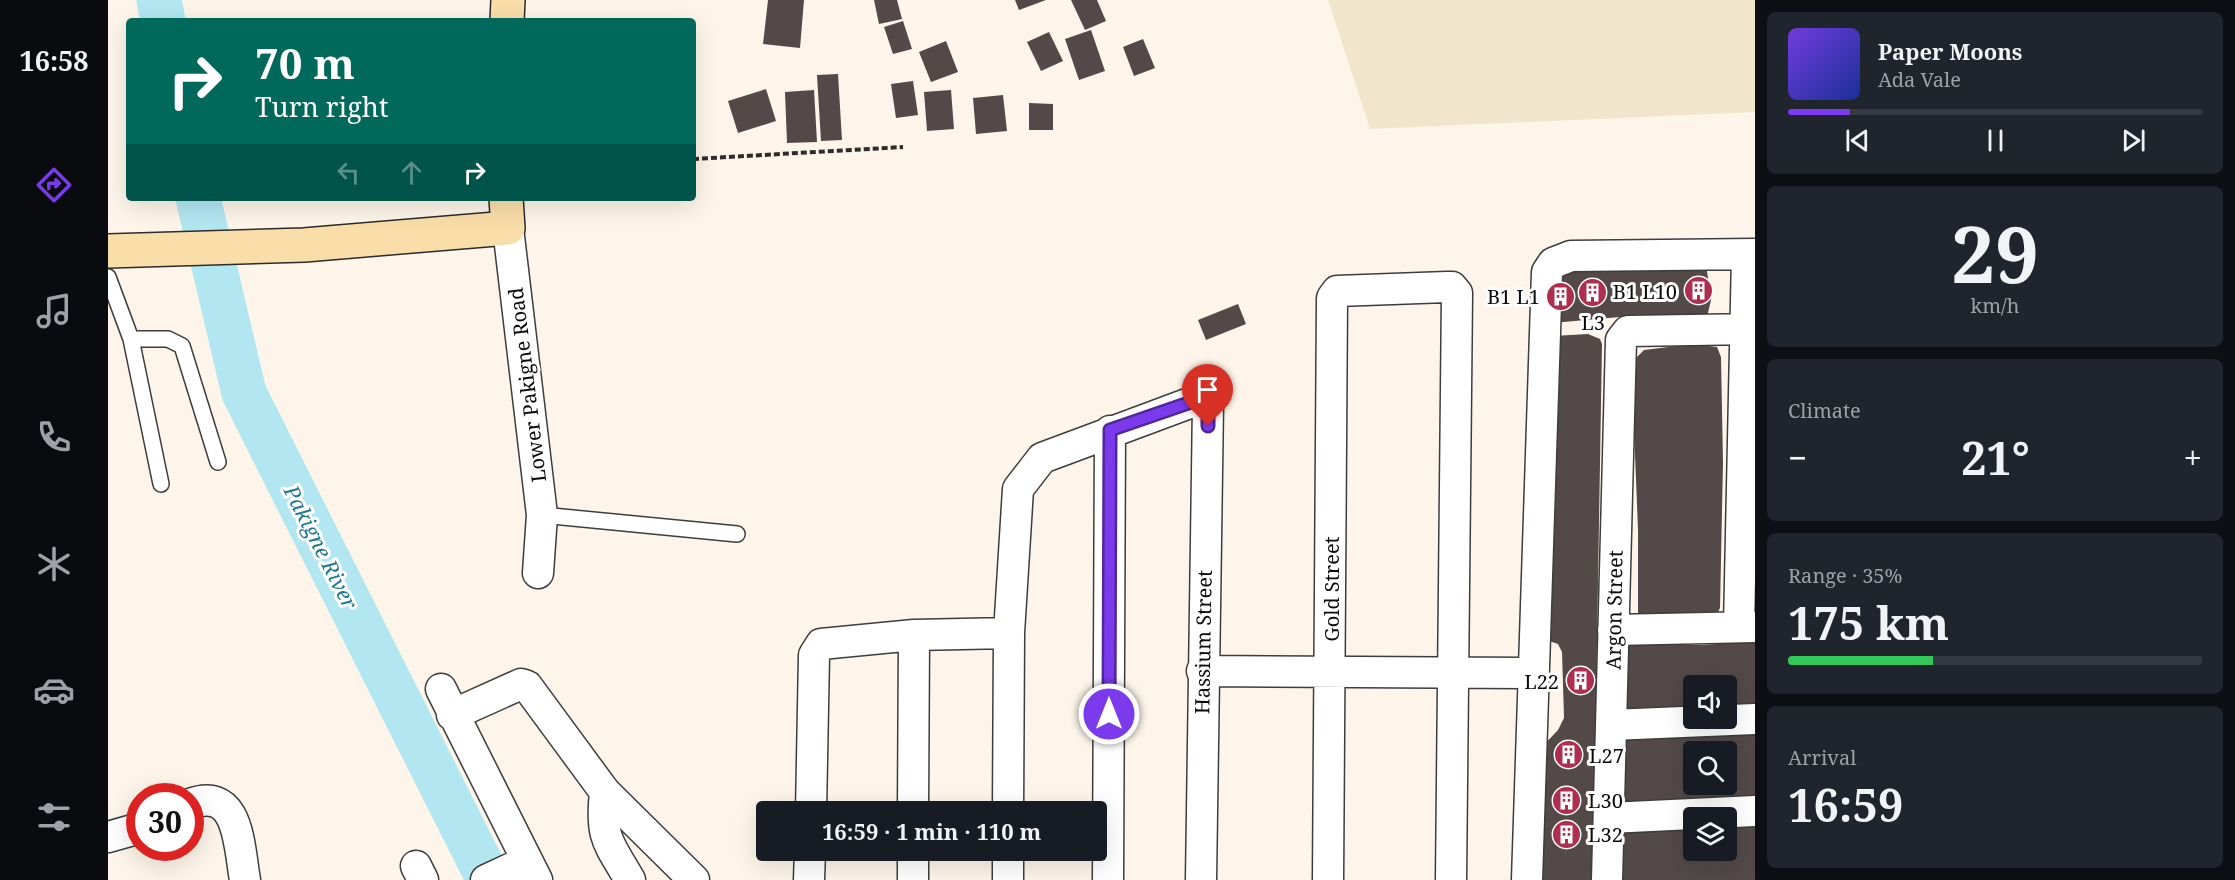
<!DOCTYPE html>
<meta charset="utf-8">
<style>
:root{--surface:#171b24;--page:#20242c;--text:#f1f3f6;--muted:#9ea1a6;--line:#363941;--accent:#7c3aed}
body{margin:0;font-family:"Noto Serif",serif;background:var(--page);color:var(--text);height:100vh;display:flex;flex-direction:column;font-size:22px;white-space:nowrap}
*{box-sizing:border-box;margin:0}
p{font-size:20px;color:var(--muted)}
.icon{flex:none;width:33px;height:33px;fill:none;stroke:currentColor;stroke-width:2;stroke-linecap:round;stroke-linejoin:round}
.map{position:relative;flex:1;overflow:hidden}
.panel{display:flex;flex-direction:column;gap:12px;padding:12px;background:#0d0f14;width:480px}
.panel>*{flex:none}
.hud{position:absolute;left:18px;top:18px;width:570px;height:183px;border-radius:6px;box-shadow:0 6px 24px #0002;background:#00695c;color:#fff;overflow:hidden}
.fabs{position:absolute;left:1575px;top:675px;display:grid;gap:12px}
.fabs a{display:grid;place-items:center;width:54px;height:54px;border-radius:6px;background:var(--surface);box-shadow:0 6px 24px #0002;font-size:30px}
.speed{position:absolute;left:18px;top:783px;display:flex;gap:12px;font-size:30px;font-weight:700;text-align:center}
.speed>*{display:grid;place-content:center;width:78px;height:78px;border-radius:50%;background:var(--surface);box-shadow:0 6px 24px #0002;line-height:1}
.speed .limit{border:9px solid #d22;background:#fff;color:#111}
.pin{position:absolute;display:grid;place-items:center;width:51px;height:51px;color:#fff;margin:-62px -26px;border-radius:50% 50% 50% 0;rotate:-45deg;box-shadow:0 0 6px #0007}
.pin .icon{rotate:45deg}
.me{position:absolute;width:66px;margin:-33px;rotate:0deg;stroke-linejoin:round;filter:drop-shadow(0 0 4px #0008)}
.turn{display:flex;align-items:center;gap:21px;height:126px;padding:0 30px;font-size:27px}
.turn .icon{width:78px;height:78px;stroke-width:2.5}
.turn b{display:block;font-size:42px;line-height:51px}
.lanes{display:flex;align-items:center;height:57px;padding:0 30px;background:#0003;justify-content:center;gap:30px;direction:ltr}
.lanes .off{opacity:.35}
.big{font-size:45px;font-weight:700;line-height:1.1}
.panel .tile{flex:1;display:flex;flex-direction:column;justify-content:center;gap:9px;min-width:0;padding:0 21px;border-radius:9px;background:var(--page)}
.panel .dial{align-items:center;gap:0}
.dial b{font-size:78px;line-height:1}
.song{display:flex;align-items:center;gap:18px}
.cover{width:72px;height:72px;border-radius:9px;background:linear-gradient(135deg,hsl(260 70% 55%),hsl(230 70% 35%))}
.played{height:6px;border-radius:3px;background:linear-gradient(90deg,var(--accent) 15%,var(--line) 15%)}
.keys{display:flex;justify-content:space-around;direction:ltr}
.heat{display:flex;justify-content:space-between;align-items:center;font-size:33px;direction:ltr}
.charge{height:9px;border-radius:4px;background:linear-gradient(90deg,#34c759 35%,var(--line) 0)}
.trip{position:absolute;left:648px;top:801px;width:351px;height:60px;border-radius:6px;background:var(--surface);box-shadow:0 6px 24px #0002;font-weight:700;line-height:60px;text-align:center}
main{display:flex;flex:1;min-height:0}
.tab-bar{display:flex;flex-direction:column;width:108px;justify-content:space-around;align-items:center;background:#090b0e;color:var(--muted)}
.tab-bar .icon{width:42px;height:42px}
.tab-bar .current{color:var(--accent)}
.tab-bar b{font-size:27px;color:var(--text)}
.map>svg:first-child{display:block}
</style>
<main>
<nav class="tab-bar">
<b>16:58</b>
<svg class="icon current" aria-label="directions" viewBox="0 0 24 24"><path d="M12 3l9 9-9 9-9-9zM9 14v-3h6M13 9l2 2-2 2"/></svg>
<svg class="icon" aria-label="music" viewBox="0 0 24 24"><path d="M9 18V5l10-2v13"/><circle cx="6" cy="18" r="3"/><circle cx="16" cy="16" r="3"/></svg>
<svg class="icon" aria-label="phone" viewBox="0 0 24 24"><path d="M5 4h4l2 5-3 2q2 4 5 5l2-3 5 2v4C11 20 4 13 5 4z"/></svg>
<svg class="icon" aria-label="climate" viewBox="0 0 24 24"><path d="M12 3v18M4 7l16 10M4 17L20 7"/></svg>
<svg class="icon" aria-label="car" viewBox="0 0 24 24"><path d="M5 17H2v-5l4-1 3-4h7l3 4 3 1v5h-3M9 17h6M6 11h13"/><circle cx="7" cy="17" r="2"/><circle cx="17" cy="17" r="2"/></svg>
<svg class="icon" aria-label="filters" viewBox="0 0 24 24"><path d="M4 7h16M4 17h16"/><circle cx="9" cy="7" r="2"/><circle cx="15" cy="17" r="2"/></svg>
</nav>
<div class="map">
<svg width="1647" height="880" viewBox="0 0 1647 880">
<rect width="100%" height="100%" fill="#fdf5e9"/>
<!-- farmland -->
<path fill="#f1e6cc" d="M1220 0H1647V112L1262 129Z"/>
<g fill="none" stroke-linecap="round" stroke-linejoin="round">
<!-- river -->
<path stroke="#b2e7f1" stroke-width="45" d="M51 0 55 21
M90 198 136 393 381 880"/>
</g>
<!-- building -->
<path fill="#524948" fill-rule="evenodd" d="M660 0H696L692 48 655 44Z
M766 0H789L794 19 771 24Z
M907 0H938L911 10Z
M963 0H989L998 21 977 30Z
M795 21 804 49 785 54 776 27Z
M983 30 997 71 971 80 957 39Z
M941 32 955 61 933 71 919 42Z
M1035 39 1047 68 1026 76 1015 47Z
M838 41 850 72 823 82 811 52Z
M730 74 734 140 713 141 709 75Z
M805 81 810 115 788 118 783 84Z
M658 89 668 121 630 133 620 101Z
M706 90 709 142 679 143 677 92Z
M843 90 846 129 819 131 816 92Z
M895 95 899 131 868 134 865 98Z
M921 103 945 104V130H921Z
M1598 264 1603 300 1599 317 1540 320 1512 317 1444 323 1443 270Z
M1130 304 1138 324 1098 340 1090 320Z
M1480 334 1492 339 1494 344 1485 880H1430L1433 748 1450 730 1456 718 1454 652 1450 644 1438 640 1445 336Z
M1585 344 1609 347 1613 357 1615 463 1612 608 1610 612 1602 614 1530 615V530L1526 429 1528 358 1536 350Z
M1647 641V707L1618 709V686H1586V711L1528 712 1518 709 1515 652 1521 645H1595Z
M1647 731V799L1518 806 1513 800 1510 739ZM1586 752H1618V784H1586Z
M1618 823H1647V880H1507L1516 826 1586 825V850H1618Z"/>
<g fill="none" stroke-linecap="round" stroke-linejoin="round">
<defs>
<path id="lane" d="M0 277 23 339 53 484
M23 339H60L74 346 110 462
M434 515 629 534"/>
<path id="street" d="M400 228 434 515 430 573
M1631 627 1639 255
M1505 630 1647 627
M1094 671 1424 673
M333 689 429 880
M344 715 413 684 419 686 497 792 586 880
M1503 725 1647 719
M497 792C492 838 500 842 522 880
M82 804C132 785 131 848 137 880
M703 812 706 655 713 644 806 635 901 633
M805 812 806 635
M900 812 901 633 910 489 934 458 1095 398 1100 404 1093 880
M1501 818 1647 811
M0 837 32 828
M308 866 315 880
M378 880 419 861
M701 880 702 850
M805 880V850
M900 880V850
M1000 880 1002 431
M1220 880 1224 298 1229 291 1339 287H1344L1349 293 1343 880
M1419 880 1439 272 1445 263 1463 256 1647 254
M1499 880 1513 340 1520 331 1647 329"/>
<path id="secondary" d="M399 21 400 0
M0 251 196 245 400 228 398 198"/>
</defs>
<!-- lane casing -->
<use href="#lane" stroke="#3d3d3d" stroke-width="18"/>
<!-- street casing -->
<use href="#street" stroke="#3d3d3d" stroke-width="33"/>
<!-- secondary casing -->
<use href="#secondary" stroke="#2c2c2c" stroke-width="36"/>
<!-- path -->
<path stroke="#2c2c2c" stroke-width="4" stroke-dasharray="6 3" stroke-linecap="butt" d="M585 159 795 147"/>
<!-- lane -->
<use href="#lane" stroke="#fff" stroke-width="15"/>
<!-- street -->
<use href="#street" stroke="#fff" stroke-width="30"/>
<!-- secondary -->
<use href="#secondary" stroke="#f9dea9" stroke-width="33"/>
</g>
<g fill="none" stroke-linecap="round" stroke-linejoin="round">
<defs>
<path id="route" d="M1001 714 1002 430 1095 398 1100 404V426"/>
</defs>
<!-- route casing -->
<use href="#route" stroke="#51269a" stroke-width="15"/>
<!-- route -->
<use href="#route" stroke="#7c3aed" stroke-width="10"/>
</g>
<!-- icons -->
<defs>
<symbol id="building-disc" viewBox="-11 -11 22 22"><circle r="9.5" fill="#ae2e50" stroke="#fff"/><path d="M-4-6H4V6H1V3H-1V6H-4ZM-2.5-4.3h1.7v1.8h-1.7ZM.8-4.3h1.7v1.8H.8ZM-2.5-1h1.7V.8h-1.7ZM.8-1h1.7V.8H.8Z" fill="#fff"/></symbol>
</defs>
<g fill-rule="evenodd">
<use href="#building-disc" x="1574" y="274" width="33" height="33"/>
<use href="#building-disc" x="1468" y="276" width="33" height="33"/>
<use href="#building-disc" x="1436" y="280" width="33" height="33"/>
<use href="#building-disc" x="1456" y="664" width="33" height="33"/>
<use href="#building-disc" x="1444" y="738" width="33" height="33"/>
<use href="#building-disc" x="1442" y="784" width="33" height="33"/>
<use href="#building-disc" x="1442" y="818" width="33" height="33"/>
</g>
<g text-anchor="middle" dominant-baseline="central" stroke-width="6" stroke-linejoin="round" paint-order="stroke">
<!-- poi labels -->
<g font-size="20" fill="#0a0a0a" stroke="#fff" text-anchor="end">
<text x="1569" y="291">B1 L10</text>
<text x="1432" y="296">B1 L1</text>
<text x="1485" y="322" text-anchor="middle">L3</text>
<text x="1451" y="681">L22</text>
<text x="1481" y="755" text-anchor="start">L27</text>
<text x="1480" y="800" text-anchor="start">L30</text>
<text x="1480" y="834" text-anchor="start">L32</text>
</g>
<!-- street labels -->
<g font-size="20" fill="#0a0a0a" stroke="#fff">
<text transform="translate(419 385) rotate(-97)">Lower Pakigne Road</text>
<text transform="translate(1223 589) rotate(-90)">Gold Street</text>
<text transform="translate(1506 610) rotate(-89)">Argon Street</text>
<text transform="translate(1095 642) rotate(-89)">Hassium Street</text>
</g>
<!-- water labels -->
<g font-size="21" font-style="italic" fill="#1e7891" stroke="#fff">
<text transform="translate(213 547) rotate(63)">Pakigne River</text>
</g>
</g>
</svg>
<div class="fabs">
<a><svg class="icon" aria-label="sound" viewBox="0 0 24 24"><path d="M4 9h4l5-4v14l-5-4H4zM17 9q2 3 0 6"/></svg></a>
<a><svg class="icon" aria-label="search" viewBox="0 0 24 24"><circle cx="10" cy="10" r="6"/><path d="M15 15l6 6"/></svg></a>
<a><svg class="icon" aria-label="layers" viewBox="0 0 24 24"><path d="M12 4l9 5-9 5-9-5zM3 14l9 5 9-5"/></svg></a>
</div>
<div class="speed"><div class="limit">30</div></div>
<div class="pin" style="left:1100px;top:426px;background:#d93025"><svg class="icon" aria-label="arrive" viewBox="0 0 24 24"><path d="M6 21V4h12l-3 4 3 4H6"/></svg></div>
<svg class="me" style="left:1001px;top:714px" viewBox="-20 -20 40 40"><circle r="17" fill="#7c3aed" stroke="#fff" stroke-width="3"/><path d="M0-11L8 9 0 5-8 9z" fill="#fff"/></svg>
<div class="trip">16:59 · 1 min · 110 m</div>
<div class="hud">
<div class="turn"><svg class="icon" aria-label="right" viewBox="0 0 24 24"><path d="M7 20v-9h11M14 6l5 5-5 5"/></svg><div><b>70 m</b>Turn right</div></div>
<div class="lanes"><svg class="icon off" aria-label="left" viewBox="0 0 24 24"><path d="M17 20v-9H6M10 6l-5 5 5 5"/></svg><svg class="icon off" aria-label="ahead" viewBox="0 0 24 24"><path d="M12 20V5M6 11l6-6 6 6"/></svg><svg class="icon" aria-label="right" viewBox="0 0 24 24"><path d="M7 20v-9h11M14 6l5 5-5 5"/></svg></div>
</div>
</div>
<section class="panel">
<div class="tile">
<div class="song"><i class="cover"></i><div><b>Paper Moons</b><p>Ada Vale</p></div></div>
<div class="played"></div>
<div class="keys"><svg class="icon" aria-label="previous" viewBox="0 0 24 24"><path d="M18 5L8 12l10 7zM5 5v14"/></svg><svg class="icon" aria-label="pause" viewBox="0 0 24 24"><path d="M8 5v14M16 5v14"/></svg><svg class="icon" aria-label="next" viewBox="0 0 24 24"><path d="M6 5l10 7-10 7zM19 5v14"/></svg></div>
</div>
<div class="tile dial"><b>29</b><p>km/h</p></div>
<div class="tile"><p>Climate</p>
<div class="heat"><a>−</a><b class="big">21°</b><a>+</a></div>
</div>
<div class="tile"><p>Range · 35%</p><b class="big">175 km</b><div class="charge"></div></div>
<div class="tile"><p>Arrival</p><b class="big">16:59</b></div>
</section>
</main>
